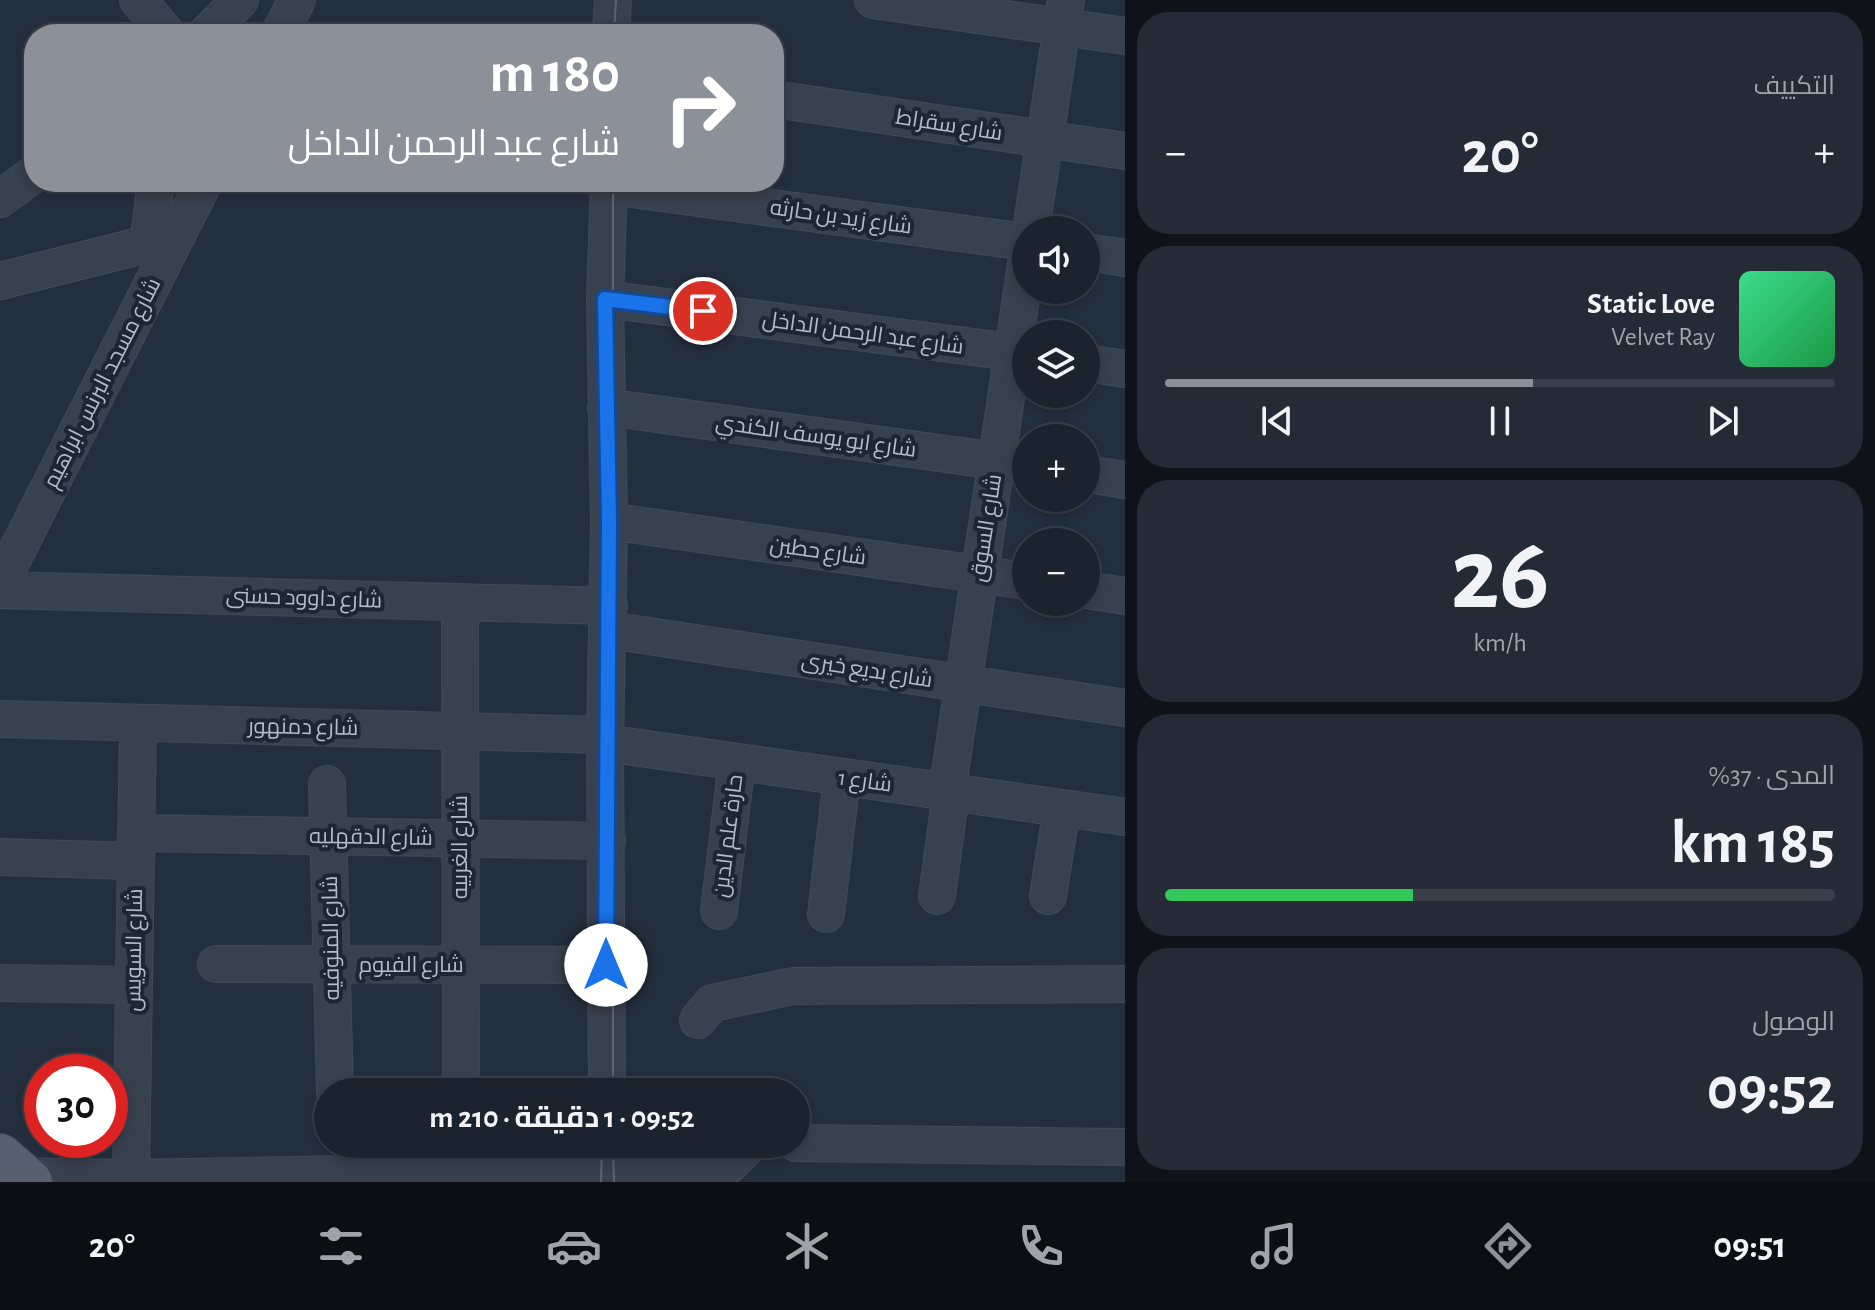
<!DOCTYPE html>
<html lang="ar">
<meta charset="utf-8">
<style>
:root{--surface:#1b232e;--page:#242b36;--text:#f1f3f6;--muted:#a0a4aa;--line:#39404a;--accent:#8c9099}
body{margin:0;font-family:"Alegreya Sans",Cairo,sans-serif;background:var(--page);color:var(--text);direction:rtl;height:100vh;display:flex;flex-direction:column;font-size:30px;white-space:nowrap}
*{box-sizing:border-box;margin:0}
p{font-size:26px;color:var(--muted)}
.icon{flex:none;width:44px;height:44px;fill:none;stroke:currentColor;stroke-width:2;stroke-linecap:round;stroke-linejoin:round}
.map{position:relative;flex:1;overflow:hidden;direction:ltr}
.panel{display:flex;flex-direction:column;gap:12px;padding:12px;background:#0f1319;width:750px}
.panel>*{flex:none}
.top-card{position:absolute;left:24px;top:24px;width:760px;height:168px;border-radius:32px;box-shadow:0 4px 12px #0003,0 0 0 2px var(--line);direction:rtl;background:#8c9099;color:#fff;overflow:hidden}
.controls{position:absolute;left:1012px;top:216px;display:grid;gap:16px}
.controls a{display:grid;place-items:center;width:88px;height:88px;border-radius:50%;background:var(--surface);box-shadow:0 4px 12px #0003,0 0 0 2px var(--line);font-size:40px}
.speed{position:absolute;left:24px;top:1054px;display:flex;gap:16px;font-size:40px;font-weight:700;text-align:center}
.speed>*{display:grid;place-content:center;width:104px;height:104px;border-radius:50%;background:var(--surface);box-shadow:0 4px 12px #0003,0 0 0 2px var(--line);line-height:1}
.speed .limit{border:12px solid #d22;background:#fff;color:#111}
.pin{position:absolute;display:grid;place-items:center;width:68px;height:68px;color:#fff;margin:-34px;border:4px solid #fff;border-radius:50%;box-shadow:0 2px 8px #0007}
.me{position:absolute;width:88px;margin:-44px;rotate:0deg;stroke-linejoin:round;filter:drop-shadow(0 0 6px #0008)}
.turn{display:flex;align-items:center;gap:28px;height:168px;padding:0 32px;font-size:36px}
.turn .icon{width:104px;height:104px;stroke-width:2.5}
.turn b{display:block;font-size:56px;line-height:68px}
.big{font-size:60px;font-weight:700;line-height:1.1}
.panel .tile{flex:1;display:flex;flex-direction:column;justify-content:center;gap:12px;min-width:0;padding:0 28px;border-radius:32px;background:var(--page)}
.panel .dial{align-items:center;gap:0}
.dial b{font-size:104px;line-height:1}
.song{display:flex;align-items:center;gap:24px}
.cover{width:96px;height:96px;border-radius:12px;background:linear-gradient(135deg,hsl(150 70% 55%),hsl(140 70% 35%))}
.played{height:8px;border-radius:4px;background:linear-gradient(90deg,var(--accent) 55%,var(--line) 55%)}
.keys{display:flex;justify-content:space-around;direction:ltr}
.heat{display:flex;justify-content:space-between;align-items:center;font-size:44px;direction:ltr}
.charge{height:12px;border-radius:6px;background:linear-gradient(90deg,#34c759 37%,var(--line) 0)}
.trip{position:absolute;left:314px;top:1078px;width:496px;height:80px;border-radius:40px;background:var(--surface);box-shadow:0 4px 12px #0003,0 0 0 2px var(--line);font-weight:700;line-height:80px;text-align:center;direction:rtl}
.tabs{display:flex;height:128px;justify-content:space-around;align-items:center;background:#0b0e12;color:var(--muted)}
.tabs .icon{width:56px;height:56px}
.tabs .on{color:var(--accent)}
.tabs b{font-size:36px;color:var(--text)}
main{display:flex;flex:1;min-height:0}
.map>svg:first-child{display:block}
</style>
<main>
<section class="panel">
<div class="tile"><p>التكييف</p>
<div class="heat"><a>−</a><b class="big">20°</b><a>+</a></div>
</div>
<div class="tile">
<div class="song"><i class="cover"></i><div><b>Static Love</b><p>Velvet Ray</p></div></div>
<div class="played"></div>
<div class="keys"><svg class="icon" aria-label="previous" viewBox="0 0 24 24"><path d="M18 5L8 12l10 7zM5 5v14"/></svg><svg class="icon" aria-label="pause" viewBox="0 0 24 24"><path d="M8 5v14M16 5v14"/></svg><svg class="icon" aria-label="next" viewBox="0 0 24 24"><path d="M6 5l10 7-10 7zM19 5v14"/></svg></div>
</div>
<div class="tile dial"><b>26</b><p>km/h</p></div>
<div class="tile"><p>المدى · 37%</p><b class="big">185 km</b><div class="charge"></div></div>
<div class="tile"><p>الوصول</p><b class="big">09:52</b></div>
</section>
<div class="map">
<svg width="1125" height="1182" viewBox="0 0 1125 1182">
<rect width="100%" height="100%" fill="#242f3e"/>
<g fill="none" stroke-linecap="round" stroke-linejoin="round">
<defs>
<path id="minor" d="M138 0 167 34
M873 0 1125 36
M206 34 240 0
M279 34 297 0
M611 34 613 0
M774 99 1125 151
M609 186 1026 242
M0 199 34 174
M1031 230 1066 0
M148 244 156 182
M1086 252 1125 258
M0 281 175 237
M605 299 1026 354
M1086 363 1125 369
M606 407 1026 465
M1086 474 1125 480
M609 521 1026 581
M0 584 204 182
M0 590 609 606
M1086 590 1125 596
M460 603 461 1092
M609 630 1125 708
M0 719 606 735
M605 743 1125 817
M327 784 335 1092
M947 793 1026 264
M136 833 607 841
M0 857 135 861
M937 896 951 793
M1048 896 1062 808
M719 911 737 762
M826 914 842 777
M216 964 606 965
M0 983 134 985
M698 1020 712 1003 793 986 1125 984
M607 1092 605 743 609 521 605 299 609 182
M796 1143 1125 1147
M1 1176 131 1178 663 1168 729 1165 750 1144
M131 1178 138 723"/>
<path id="major" d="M0 1156 30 1182"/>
</defs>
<!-- minor casing -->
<use href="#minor" stroke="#414a57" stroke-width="38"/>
<!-- major casing -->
<use href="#major" stroke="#414a57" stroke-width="46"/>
<!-- minor -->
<use href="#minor" stroke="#38414e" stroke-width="36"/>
<!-- major -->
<use href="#major" stroke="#56606e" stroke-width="44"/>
<!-- tram -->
<path stroke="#5a6575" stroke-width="2" d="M614 34 616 0
M613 1092V182
M613 1144 614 1182
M601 1182 602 1144"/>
</g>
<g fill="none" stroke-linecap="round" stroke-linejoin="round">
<defs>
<path id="route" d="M606 965 609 521 605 299 703 311"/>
</defs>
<!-- route casing -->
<use href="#route" stroke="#114b97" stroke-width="20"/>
<!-- route -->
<use href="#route" stroke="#1a73e8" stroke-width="14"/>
</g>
<g text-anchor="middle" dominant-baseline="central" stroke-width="8" stroke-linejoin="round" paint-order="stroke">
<!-- street labels -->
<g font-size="22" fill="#b4bcc9" stroke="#1d2633">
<text transform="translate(949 125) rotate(9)">شارع سقراط</text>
<text transform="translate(841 217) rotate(8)">شارع زيد بن حارثه</text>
<text transform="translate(863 333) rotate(8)">شارع عبد الرحمن الداخل</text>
<text transform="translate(102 383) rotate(-63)">شارع مسجد البرنس ابراهيم</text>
<text transform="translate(816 436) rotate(8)">شارع ابو يوسف الكندي</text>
<text transform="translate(986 528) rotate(-81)">شارع السوق</text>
<text transform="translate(818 551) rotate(8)">شارع حطين</text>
<text transform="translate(304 598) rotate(2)">شارع داوود حسنى</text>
<text transform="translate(867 670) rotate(9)">شارع بديع خيرى</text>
<text transform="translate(303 727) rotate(1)">شارع دمنهور</text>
<text transform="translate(865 781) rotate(8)">شارع 1</text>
<text transform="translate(728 836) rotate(-83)">حارة علم الدين</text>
<text transform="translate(371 837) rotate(1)">شارع الدقهليه</text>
<text transform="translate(460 847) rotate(-90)">شارع الغربيه</text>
<text transform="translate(331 938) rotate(-91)">شارع المنوفيه</text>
<text transform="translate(134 950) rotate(-89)">شارع السويس</text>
<text x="411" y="965">شارع الفيوم</text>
</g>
</g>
</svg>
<div class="controls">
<a><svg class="icon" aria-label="sound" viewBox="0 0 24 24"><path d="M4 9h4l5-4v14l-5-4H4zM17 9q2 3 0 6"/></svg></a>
<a><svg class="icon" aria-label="layers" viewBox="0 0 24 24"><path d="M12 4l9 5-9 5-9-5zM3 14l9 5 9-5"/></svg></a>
<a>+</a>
<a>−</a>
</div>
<div class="speed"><div class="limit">30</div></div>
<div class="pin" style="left:703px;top:311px;background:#d93025"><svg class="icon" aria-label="arrive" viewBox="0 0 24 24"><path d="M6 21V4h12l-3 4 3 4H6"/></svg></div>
<svg class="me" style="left:606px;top:965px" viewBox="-20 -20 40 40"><circle r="19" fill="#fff"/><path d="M0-13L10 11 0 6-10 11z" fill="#1a73e8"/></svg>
<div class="trip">09:52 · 1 دقيقة · 210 m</div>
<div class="top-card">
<div class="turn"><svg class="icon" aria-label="right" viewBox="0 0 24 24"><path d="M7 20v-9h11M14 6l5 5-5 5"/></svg><div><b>180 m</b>شارع عبد الرحمن الداخل</div></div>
</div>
</div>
</main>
<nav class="tabs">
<b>09:51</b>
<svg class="icon on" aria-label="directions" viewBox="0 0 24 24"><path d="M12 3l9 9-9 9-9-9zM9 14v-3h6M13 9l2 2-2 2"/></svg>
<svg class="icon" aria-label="music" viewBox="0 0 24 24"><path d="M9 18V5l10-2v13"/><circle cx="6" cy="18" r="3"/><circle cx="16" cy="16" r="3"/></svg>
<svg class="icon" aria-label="phone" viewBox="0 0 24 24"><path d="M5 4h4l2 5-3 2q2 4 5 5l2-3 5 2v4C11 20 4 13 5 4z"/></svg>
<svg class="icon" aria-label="climate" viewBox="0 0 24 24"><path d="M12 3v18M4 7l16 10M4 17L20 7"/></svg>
<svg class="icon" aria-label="car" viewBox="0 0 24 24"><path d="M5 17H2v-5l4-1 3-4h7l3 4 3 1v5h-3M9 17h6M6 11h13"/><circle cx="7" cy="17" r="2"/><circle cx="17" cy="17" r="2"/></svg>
<svg class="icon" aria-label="filters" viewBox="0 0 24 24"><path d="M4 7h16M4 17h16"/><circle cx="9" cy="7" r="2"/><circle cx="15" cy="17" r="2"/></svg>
<b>20°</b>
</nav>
